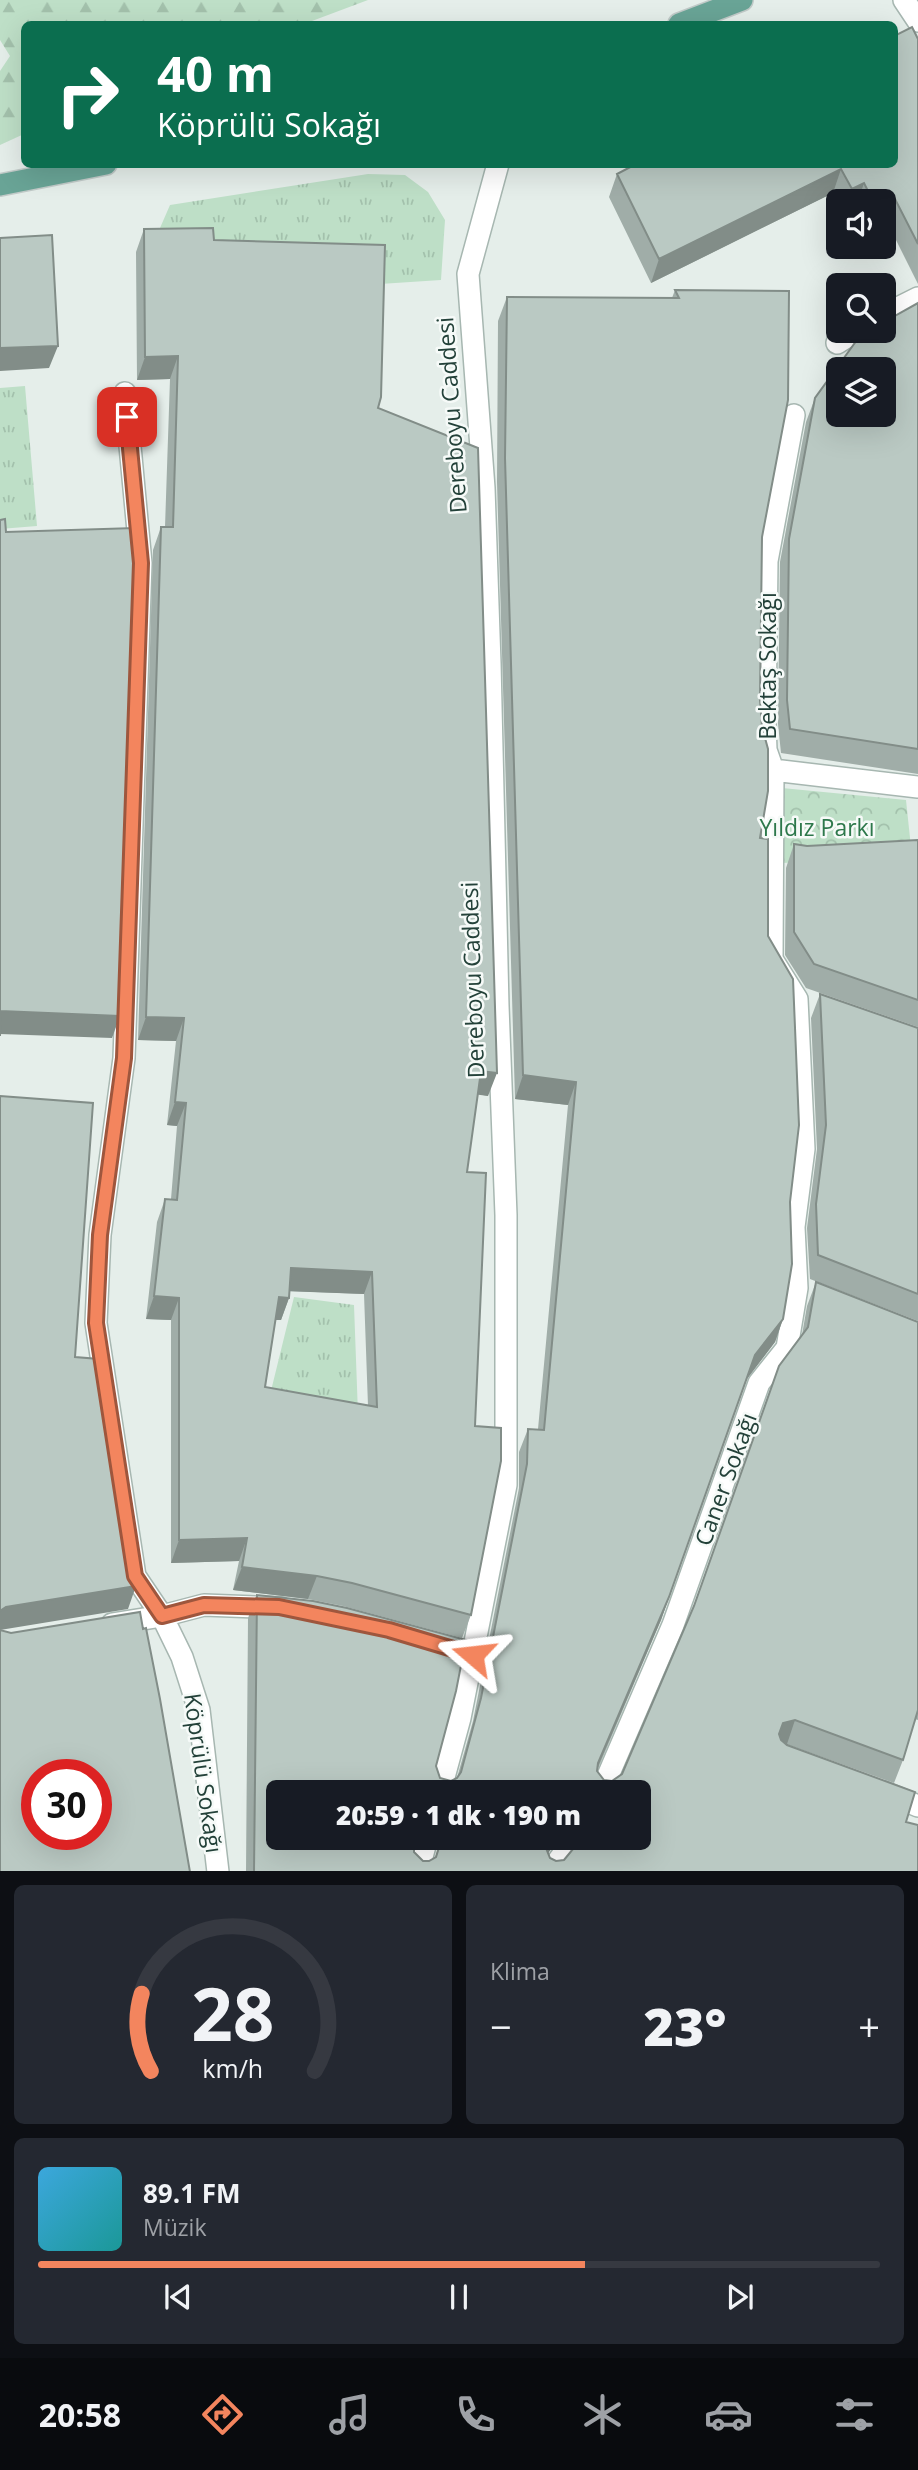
<!DOCTYPE html>
<html lang="tr">
<meta charset="utf-8">
<style>
:root{--surface:#171b24;--page:#242831;--text:#f1f3f6;--muted:#9ea1a6;--line:#363941;--accent:#f3855e}
body{margin:0;font-family:"Open Sans",sans-serif;background:var(--page);color:var(--text);height:100vh;display:flex;flex-direction:column;font-size:26px;white-space:nowrap}
*{box-sizing:border-box;margin:0}
p{font-size:23px;color:var(--muted)}
.icon{flex:none;width:38px;height:38px;fill:none;stroke:currentColor;stroke-width:2;stroke-linecap:round;stroke-linejoin:round}
.map{position:relative;height:1871px;overflow:hidden}
.details{display:flex;flex-direction:column;gap:14px;padding:14px;background:#0d0f14;flex:1}
.details>*{flex:none}
.top-card{position:absolute;left:21px;top:21px;width:877px;height:147px;border-radius:10px;box-shadow:0 7px 28px #0002;background:#0b6e4f;color:#fff;overflow:hidden}
.controls{position:absolute;left:826px;top:189px;display:grid;gap:14px}
.controls a{display:grid;place-items:center;width:70px;height:70px;border-radius:10px;background:var(--surface);box-shadow:0 7px 28px #0002;font-size:35px}
.speed{position:absolute;left:21px;top:1759px;display:flex;gap:14px;font-size:35px;font-weight:700;text-align:center}
.speed>*{display:grid;place-content:center;width:91px;height:91px;border-radius:50%;background:var(--surface);box-shadow:0 7px 28px #0002;line-height:1}
.speed .limit{border:10px solid #d22;background:#fff;color:#111}
.pin{position:absolute;display:grid;place-items:center;width:60px;height:60px;color:#fff;margin:-30px;border-radius:14px;box-shadow:0 4px 10px #0006}
.me{position:absolute;width:77px;margin:-38px;rotate:287deg;stroke-linejoin:round;filter:drop-shadow(0 0 5px #0008)}
.turn{display:flex;align-items:center;gap:24px;height:147px;padding:0 21px;font-size:32px}
.turn .icon{width:91px;height:91px;stroke-width:2.5}
.turn b{display:block;font-size:49px;line-height:60px}
.big{font-size:52px;font-weight:800;line-height:1.1}
.details .widget{flex:1;display:flex;flex-direction:column;justify-content:center;gap:10px;min-width:0;padding:0 24px;border-radius:10px;background:var(--page)}
.details .dial{align-items:center;gap:0}
.dial svg{height:182px;overflow:visible;fill:none;stroke:var(--line);stroke-width:7;stroke-linecap:round;text-anchor:middle}
.dial text{fill:var(--text);stroke:none}
.song{display:flex;align-items:center;gap:21px}
.cover{width:84px;height:84px;border-radius:10px;background:linear-gradient(135deg,hsl(200 70% 55%),hsl(180 70% 35%))}
.played{height:7px;border-radius:4px;background:linear-gradient(90deg,var(--accent) 65%,var(--line) 65%)}
.keys{display:flex;justify-content:space-around;direction:ltr}
.heat{display:flex;justify-content:space-between;align-items:center;font-size:38px;direction:ltr}
.details .tiles{flex:1;display:grid;gap:14px;grid-template-columns:1fr 1fr}
.widget:last-child{grid-column:span 2}
.trip{position:absolute;left:266px;top:1780px;width:385px;height:70px;border-radius:10px;background:var(--surface);box-shadow:0 7px 28px #0002;font-weight:800;line-height:70px;text-align:center}
.tabs{display:flex;height:112px;justify-content:space-around;align-items:center;background:#090b0e;color:var(--muted)}
.tabs .icon{width:49px;height:49px}
.tabs .selected{color:var(--accent)}
.tabs b{font-size:32px;color:var(--text)}
.map>svg:first-child{display:block}
</style>
<div class="map">
<svg width="918" height="1872" viewBox="0 0 918 1872">
<defs>
<pattern id="grass-tufts" width="24" height="20" patternUnits="userSpaceOnUse" patternTransform="scale(1.75)"><rect width="24" height="20" fill="#bedfc7"/><path d="M3 7l-1-3M5 7V3M7 7l1-3M15 17l-1-3M17 17v-4M19 17l1-3" fill="none" stroke="#a3c1ac"/></pattern>
<pattern id="forest-firs" width="22" height="20" patternUnits="userSpaceOnUse" patternTransform="scale(1.75)"><rect width="22" height="20" fill="#bedfc7"/><path d="M5 1l3.5 6h-7zM16 11l3.5 6h-7z" fill="#a3c1ac"/></pattern>
<pattern id="park-crowns" width="20" height="18" patternUnits="userSpaceOnUse" patternTransform="scale(1.75)"><rect width="20" height="18" fill="#bedfc7"/><path d="M2 6a3 3 0 1 1 6 0M12 15a3 3 0 1 1 6 0" fill="none" stroke="#a3c1ac"/></pattern>
</defs>
<rect width="100%" height="100%" fill="#e5eeea"/>
<!-- grass -->
<path fill="url(#grass-tufts)" d="M368 174 405 175 428 192 445 220 441 280 380 284 177 245 160 228 170 205Z
M25 386 37 526 0 529V388Z
M294 1297 354 1305 358 1414 268 1403Z"/>
<!-- forest -->
<path fill="url(#forest-firs)" d="M0 0H368L304 24H24V134L0 145V71L10 56 0 40Z"/>
<!-- park -->
<path fill="url(#park-crowns)" d="M782 788 906 800 912 857 782 863Z"/>
<g fill="none" stroke-linecap="round" stroke-linejoin="round">
<defs>
<path id="minor" d="M904 0 918 21
M884 315 918 298
M837 343 856 331
M125 393 141 563 124 1058 100 1235 96 1323 135 1576 162 1616 182 1657 199 1710 218 1872
M773 770 918 787
M112 1624 162 1616 204 1605 281 1608
M440 1792 460 1718 506 1485V1215L498 1006 490 663 484 488 468 274 498 164
M601 1792 673 1625 759 1383 787 1348 797 1288 794 1227 804 1149 797 999 772 959 773 770 766 750 765 724 767 561 794 415
M884 1792 918 1806
M418 1872 427 1838
M550 1872 575 1838"/>
<path id="major" d="M679 24 742 0
M0 185 106 164"/>
</defs>
<!-- minor casing -->
<use href="#minor" stroke="#a7b7b1" stroke-width="24"/>
<!-- major casing -->
<use href="#major" stroke="#c1cac8" stroke-width="24"/>
<!-- minor -->
<use href="#minor" stroke="#fff" stroke-width="21"/>
<!-- major -->
<use href="#major" stroke="#69a496" stroke-width="21"/>
</g>
<!-- wall -->
<path fill="#a0ada8" fill-rule="evenodd" d="M918 39V284L886 220 884 201H838V203L833 193 651 283 609 197 617 174Z
M144 229 214 240 378 408 488 1096 478 1094 467 1172 475 1426 471 1615 462 1638 343 1606 308 1599 233 1590 239 1561 171 1563V1320L146 1319 157 1222 165 1199H171L177 1126 167 1125 176 1041 138 1040 153 550 161 527H165L170 379 137 380 136 252ZM290 1291 364 1294 368 1406 265 1387 275 1320H281L289 1298Z
M675 290 789 291 762 537 760 838 790 1202 783 1319 775 1342 747 1378 661 1620 597 1771 604 1780 612 1781 622 1774 693 1609 802 1335 807 1306 816 1282 918 1322V1720L915 1719 903 1760 894 1783 786 1744 906 1822 918 1872H246L248 1618 257 1595 436 1766 440 1778 451 1781 457 1778 473 1721 519 1488V1452L528 1429H538L568 1105 515 1099 497 482 498 321 507 297 672 298ZM278 1792H639L564 1860 556 1861 550 1858 548 1853 560 1838H440V1841L435 1858 429 1861H423L414 1852V1845Z
M918 303V774L781 753 778 724 780 562 806 422 815 398Z
M918 840V1027L806 988 785 955 786 868 794 844 807 846Z
M820 994 918 1028V1321L810 1279 807 1228 817 1149 811 1018Z"/>
<!-- shaded-wall -->
<path fill="#828d88" d="M841 169 833 193 651 283 659 259Z
M864 183 858 201H848L852 189Z
M894 197 886 220 884 221V202Z
M58 346 49 368 0 371V348Z
M178 356 170 379 137 380 145 357Z
M1 1011 120 1016 112 1038 0 1034Z
M146 1017 184 1018 176 1041 138 1040Z
M481 1071 497 1073 488 1096 473 1094Z
M523 1075 576 1082 568 1105 515 1099Z
M175 1102 186 1103 177 1126 167 1125Z
M291 1268 372 1272 364 1294 283 1291Z
M154 1296 179 1298 171 1320 146 1319Z
M279 1297 289 1298 281 1320H271Z
M783 1319 775 1342 747 1379 755 1355Z
M247 1538 239 1561 171 1563 179 1540Z
M242 1567 317 1576 308 1599 233 1590Z
M136 1586 128 1609 0 1630V1611L6 1607Z
M669 1597 661 1620 589 1787 598 1763Z
M795 1720 787 1744 774 1746 783 1723Z
M550 1838H560L539 1864 548 1841Z"/>
<!-- building -->
<path fill="#bac9c3" stroke="#828d88" stroke-width="2" fill-rule="evenodd" d="M912 27 918 39V244L894 197 884 202V201H873L864 183 852 189 841 169 659 259 617 174 636 164H894V36Z
M213 228 214 240 385 245 381 397 378 408 478 448 497 1073 481 1071 467 1172 486 1173 475 1426 501 1428V1461L471 1615 352 1583 317 1576 242 1567 247 1538 179 1540V1298L154 1296 165 1199 177 1200 186 1103 175 1102 184 1018 146 1017 161 527H173L178 356 145 357 144 229ZM291 1268 372 1272 377 1407 265 1387 279 1297 289 1298Z
M52 235 58 346 0 348V238Z
M675 290 789 291 788 400 762 537 760 700 762 727 768 749V791L760 838 768 839V936L793 979 799 1125 790 1202 792 1264 783 1319 755 1355 669 1597 598 1763 597 1771 604 1780 612 1781 622 1774 694 1606 779 1366 808 1327 816 1282 918 1322V1710L903 1760 795 1720 783 1723 779 1734 781 1740 787 1745 915 1792 906 1822 918 1825V1872H254L257 1595 313 1601 347 1608 466 1640 456 1691 436 1766 440 1778 451 1781 457 1778 461 1772 481 1698 527 1464 528 1429 544 1430 576 1082 523 1075 505 458 507 297 679 298ZM278 1792H639V1838H582L564 1860 556 1861 550 1858 546 1848 550 1838H442L436 1857 429 1861H423L414 1852V1845L416 1838H278Z
M918 303V749L790 729 787 700 789 539 815 398 862 333 867 331H884V322ZM838 369H884V415H838Z
M5 519 6 532 135 528 120 1016 1 1011 0 1036V520Z
M918 840V1000L814 964 794 932V844L807 846Z
M820 994 918 1028V1294L818 1255 816 1204 826 1125Z
M0 1096 93 1103 75 1357 99 1359 136 1586 6 1607 0 1611Z
M140 1612 143 1629 146 1628 160 1699 190 1872H0V1630L11 1633ZM37 1774H96V1834H37Z"/>
<g fill="none" stroke-linecap="round" stroke-linejoin="round">
<defs>
<path id="route" d="M127 417 141 563 124 1058 100 1235 96 1323 135 1576 162 1616 204 1605 279 1607 389 1630 473 1655"/>
</defs>
<!-- route casing -->
<use href="#route" stroke="#9e563d" stroke-width="18"/>
<!-- route -->
<use href="#route" stroke="#f3855e" stroke-width="12"/>
</g>
<g text-anchor="middle" dominant-baseline="central" stroke-width="5" stroke-linejoin="round" paint-order="stroke">
<!-- street labels -->
<g font-size="23" fill="#234139" stroke="#f6faf8">
<text transform="translate(451 415) rotate(-94)">Dereboyu Caddesi</text>
<text transform="translate(767 666) rotate(-90)">Bektaş Sokağı</text>
<text transform="translate(472 980) rotate(-92)">Dereboyu Caddesi</text>
<text transform="translate(725 1479) rotate(-70)">Caner Sokağı</text>
<text transform="translate(204 1773) rotate(82)">Köprülü Sokağı</text>
</g>
<!-- park labels -->
<g font-size="23" fill="#2d784b" stroke="#f6faf8">
<text x="817" y="827">Yıldız Parkı</text>
</g>
</g>
</svg>
<div class="controls">
<a><svg class="icon" aria-label="sound" viewBox="0 0 24 24"><path d="M4 9h4l5-4v14l-5-4H4zM17 9q2 3 0 6"/></svg></a>
<a><svg class="icon" aria-label="search" viewBox="0 0 24 24"><circle cx="10" cy="10" r="6"/><path d="M15 15l6 6"/></svg></a>
<a><svg class="icon" aria-label="layers" viewBox="0 0 24 24"><path d="M12 4l9 5-9 5-9-5zM3 14l9 5 9-5"/></svg></a>
</div>
<div class="speed"><div class="limit">30</div></div>
<div class="pin" style="left:127px;top:417px;background:#d93025"><svg class="icon" aria-label="arrive" viewBox="0 0 24 24"><path d="M6 21V4h12l-3 4 3 4H6"/></svg></div>
<svg class="me" style="left:473px;top:1655px" viewBox="-20 -20 40 40"><path d="M0-17L14 15 0 8-14 15z" fill="#f3855e" stroke="#fff" stroke-width="4"/></svg>
<div class="trip">20:59 · 1 dk · 190 m</div>
<div class="top-card">
<div class="turn"><svg class="icon" aria-label="right" viewBox="0 0 24 24"><path d="M7 20v-9h11M14 6l5 5-5 5"/></svg><div><b>40 m</b>Köprülü Sokağı</div></div>
</div>
</div>
<section class="details">
<div class="tiles">
<div class="widget dial"><svg viewBox="0 0 100 80">
<path d="M14 69A42 42 0 1 1 86 69"/>
<path d="M14 69A42 42 0 0 1 10 35" stroke="#f3855e"/>
<text x="50" y="56" font-size="32" font-weight="700">28</text>
<text x="50" y="72" font-size="11">km/h</text>
</svg></div>
<div class="widget"><p>Klima</p>
<div class="heat"><a>−</a><b class="big">23°</b><a>+</a></div>
</div>
<div class="widget">
<div class="song"><i class="cover"></i><div><b>89.1 FM</b><p>Müzik</p></div></div>
<div class="played"></div>
<div class="keys"><svg class="icon" aria-label="previous" viewBox="0 0 24 24"><path d="M18 5L8 12l10 7zM5 5v14"/></svg><svg class="icon" aria-label="pause" viewBox="0 0 24 24"><path d="M8 5v14M16 5v14"/></svg><svg class="icon" aria-label="next" viewBox="0 0 24 24"><path d="M6 5l10 7-10 7zM19 5v14"/></svg></div>
</div>
</div>
</section>
<nav class="tabs">
<b>20:58</b>
<svg class="icon selected" aria-label="directions" viewBox="0 0 24 24"><path d="M12 3l9 9-9 9-9-9zM9 14v-3h6M13 9l2 2-2 2"/></svg>
<svg class="icon" aria-label="music" viewBox="0 0 24 24"><path d="M9 18V5l10-2v13"/><circle cx="6" cy="18" r="3"/><circle cx="16" cy="16" r="3"/></svg>
<svg class="icon" aria-label="phone" viewBox="0 0 24 24"><path d="M5 4h4l2 5-3 2q2 4 5 5l2-3 5 2v4C11 20 4 13 5 4z"/></svg>
<svg class="icon" aria-label="climate" viewBox="0 0 24 24"><path d="M12 3v18M4 7l16 10M4 17L20 7"/></svg>
<svg class="icon" aria-label="car" viewBox="0 0 24 24"><path d="M5 17H2v-5l4-1 3-4h7l3 4 3 1v5h-3M9 17h6M6 11h13"/><circle cx="7" cy="17" r="2"/><circle cx="17" cy="17" r="2"/></svg>
<svg class="icon" aria-label="filters" viewBox="0 0 24 24"><path d="M4 7h16M4 17h16"/><circle cx="9" cy="7" r="2"/><circle cx="15" cy="17" r="2"/></svg>
</nav>
